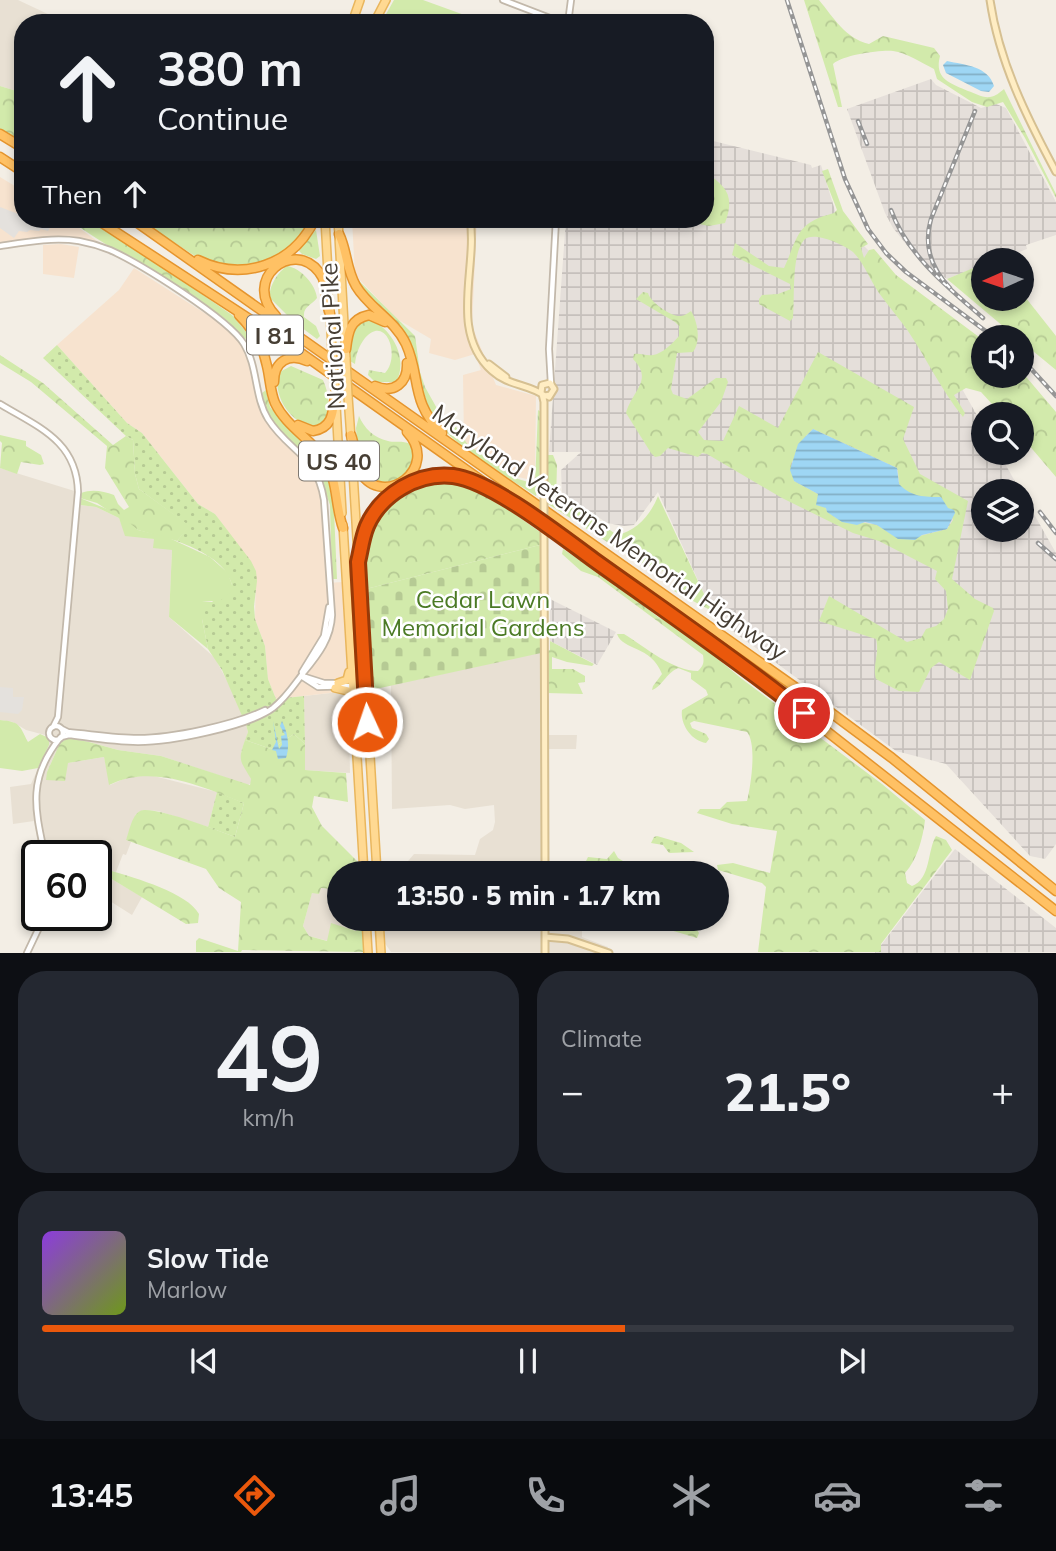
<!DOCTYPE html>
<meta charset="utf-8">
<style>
:root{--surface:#171b24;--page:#242831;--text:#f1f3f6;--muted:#9ea1a6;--line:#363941;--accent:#ea580c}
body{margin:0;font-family:Mulish,sans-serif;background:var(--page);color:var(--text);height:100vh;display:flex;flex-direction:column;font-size:26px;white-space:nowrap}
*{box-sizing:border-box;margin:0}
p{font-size:23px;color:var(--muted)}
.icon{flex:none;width:38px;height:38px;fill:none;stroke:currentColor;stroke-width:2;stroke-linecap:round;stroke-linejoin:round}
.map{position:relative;height:953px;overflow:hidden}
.side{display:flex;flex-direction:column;gap:18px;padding:18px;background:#0d0f14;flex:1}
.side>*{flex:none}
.guide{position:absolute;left:14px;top:14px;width:700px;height:214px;border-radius:28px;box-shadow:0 4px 10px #0003;background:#171b24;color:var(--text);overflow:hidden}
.needle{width:46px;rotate:267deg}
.tools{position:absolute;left:971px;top:248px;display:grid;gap:14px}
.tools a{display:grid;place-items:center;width:63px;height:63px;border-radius:50%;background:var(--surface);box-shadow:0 4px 10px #0003;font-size:35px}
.speed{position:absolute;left:21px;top:840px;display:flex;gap:14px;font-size:35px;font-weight:700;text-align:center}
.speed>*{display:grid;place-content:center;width:91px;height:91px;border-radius:50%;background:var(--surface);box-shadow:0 4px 10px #0003;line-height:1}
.speed .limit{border:4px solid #111;border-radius:10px;background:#fff;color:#111}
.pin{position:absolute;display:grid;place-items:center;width:60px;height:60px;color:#fff;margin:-30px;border:4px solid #fff;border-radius:50%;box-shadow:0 2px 7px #0007}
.me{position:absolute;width:77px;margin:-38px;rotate:357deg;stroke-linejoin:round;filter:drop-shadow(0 0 5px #0008)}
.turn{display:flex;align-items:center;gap:24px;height:147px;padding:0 28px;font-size:32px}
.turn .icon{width:91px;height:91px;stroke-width:2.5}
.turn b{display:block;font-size:49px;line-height:60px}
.then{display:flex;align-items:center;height:66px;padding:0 28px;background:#0003;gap:14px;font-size:26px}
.big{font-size:52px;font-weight:800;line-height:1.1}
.side .tile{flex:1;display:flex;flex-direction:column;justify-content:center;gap:10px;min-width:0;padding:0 24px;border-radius:28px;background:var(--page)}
.side .dial{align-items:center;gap:0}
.dial b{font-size:91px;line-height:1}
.song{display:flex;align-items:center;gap:21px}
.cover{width:84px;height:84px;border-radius:10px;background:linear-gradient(135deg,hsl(270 70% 55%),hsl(80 70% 35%))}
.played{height:7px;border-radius:4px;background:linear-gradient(90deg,var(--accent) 60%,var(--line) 60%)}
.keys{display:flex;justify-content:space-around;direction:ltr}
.heat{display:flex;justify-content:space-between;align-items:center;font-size:38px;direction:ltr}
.side .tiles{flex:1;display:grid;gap:18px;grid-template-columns:1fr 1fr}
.tile:last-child{grid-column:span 2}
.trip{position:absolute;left:327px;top:861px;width:402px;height:70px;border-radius:35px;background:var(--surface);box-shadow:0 4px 10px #0003;font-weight:800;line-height:70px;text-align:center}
.dock{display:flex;height:112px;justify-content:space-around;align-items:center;background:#090b0e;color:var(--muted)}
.dock .icon{width:49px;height:49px}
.dock .selected{color:var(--accent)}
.dock b{font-size:32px;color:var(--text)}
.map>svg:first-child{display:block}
</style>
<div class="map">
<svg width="1056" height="953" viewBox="0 0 1056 953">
<defs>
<pattern id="industrial-grid" width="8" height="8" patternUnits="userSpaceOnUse" patternTransform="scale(1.75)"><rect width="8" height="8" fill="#e5dfda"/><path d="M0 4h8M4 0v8" fill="none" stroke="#c6c0bc"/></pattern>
<pattern id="grass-dots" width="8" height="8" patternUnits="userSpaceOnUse" patternTransform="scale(1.75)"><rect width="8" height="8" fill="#d2eaab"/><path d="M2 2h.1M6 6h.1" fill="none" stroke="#b6ca94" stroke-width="1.8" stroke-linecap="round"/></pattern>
<pattern id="forest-crowns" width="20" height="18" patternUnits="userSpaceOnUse" patternTransform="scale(1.75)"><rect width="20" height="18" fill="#d2eaab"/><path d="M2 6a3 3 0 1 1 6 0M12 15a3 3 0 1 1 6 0" fill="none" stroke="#b6ca94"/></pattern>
<pattern id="cemetery-stones" width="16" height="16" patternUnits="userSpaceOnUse" patternTransform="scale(1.75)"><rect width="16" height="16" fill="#d2eaab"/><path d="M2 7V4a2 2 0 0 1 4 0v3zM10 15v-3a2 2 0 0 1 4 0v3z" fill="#b6ca94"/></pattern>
<pattern id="water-rules" width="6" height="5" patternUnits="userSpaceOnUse" patternTransform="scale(1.75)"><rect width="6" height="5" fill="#9ed6f4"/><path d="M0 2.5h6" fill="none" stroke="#83afc6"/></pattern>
</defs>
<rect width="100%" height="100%" fill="#f3eee5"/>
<!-- residential -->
<path fill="#e8e0d3" d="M0 0H18L67 23H23V93L0 86Z
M0 468 81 493 80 505 96 507 119 518 125 533 154 539 172 550 169 617 215 658 237 700 246 725 248 732 241 752 251 779V783L248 785 161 756 118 750 89 742 60 743 47 772 68 763 104 757 110 785 126 778 150 775 217 792 208 827 158 811 144 810 136 814 126 840 131 842 126 855 123 854 116 872 112 871 110 878 142 897 132 915 102 896 96 905V856H40L34 821 13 824 10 787 31 784 49 745 45 735 26 730 13 722 0 720Z
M547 651V735H577L576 749H547V873H398L414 854 475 855 480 839 493 830 495 822 494 805 465 809 450 805 392 809 391 685Z
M348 691 350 773 305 770 304 696Z
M321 888 339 890 340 919H356L357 931 328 941 309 936 303 926 312 892Z
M383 919H582V937L608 947 606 953 391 952 384 942Z"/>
<!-- commercial -->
<path fill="#f7e3cf" d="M0 177 23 191V219H67L101 244 62 237 0 243Z
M352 219H477L472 326 496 385 536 396 535 481 506 474 464 441 463 375 481 370 475 354 455 360 429 353 431 339 397 319 355 275Z
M61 244 79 247 74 278 43 274V245Z
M134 268 220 323 236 339 244 349 249 363 261 411 268 423 312 470 321 497 327 583 343 582 348 691 276 699 268 679 265 646 255 619 256 571 215 514 198 504 142 433 127 423 57 345 119 290Z"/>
<!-- industrial -->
<path fill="url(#industrial-grid)" d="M931 79 936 85 981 108 996 104 1006 108 1056 202V235L1026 245 1027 249 996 261H984L983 265 947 279 919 260 893 228 885 213 847 109Z
M705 139 811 165 812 168 821 165 838 220 904 286 983 426 984 453H999L1021 492H984V530H1022V493L1056 553V844L1045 859 1030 856 946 764 896 751 715 618 658 492 634 525 624 526 607 523 562 493 561 470 581 452H549L566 219H705Z
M550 599 616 632 597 665 550 641Z
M955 849 1056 928V952L875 953Z"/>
<!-- grass -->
<path fill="url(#grass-dots)" d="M57 345 127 423 142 433 198 504 215 514 251 561 256 571 257 581 254 606 255 619 265 646 268 679 276 699 304 696 305 744 294 734 271 749 245 740 248 732 246 725 222 670 208 649 202 619V601L212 602 232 585C226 561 199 550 177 541L189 526 139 489 135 474 133 440 126 436 43 358Z
M217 792 244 803 235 837 208 827Z
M657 836 681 843 694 852 669 853 663 845 651 843 654 837Z"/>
<!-- forest -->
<path fill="url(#forest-crowns)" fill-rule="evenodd" d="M804 0H819C834 18 845 38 869 44L883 36 934 48 940 56C934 79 950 83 968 91 975 93 982 98 990 97 996 96 999 93 1004 89L1056 194V198L1025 138 1003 102 987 107 972 102 937 79 934 69C922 63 907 53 893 51 878 50 844 55 833 64L842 107H838Z
M0 86 23 93V146L0 131Z
M828 169 843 211 868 244 861 248 864 258 869 250 874 249 896 275 983 340 984 376H1022V372L1056 412V477L1022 437V415H1002L981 392 966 388 954 395 965 413 963 417C941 390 927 359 908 331 899 318 888 306 879 293 870 280 864 263 853 252 845 245 813 230 804 240 791 255 795 299 793 318L790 321 759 304V299L762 295 778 294 791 289 790 284 732 255 735 243 769 266 784 268C799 235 796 223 834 213L837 210 822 171Z
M705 172C727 187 735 196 725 223L709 226 689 222 673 223 655 219H705Z
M68 219H87L177 277 232 315 252 339 249 341C238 335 231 323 220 315 171 282 117 254 68 219Z
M138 219H312L293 247 275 259 233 268 198 258Z
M316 230 320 256 316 259 302 254 298 250Z
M983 264 984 299H1022V293L1056 336V370L1022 342V338H1017L947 279Z
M287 266C301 268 316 285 317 298 311 306 303 306 304 317L316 326 320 336 317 339 294 322 270 298C268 287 278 272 287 266Z
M352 274 415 336 420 372 425 387 439 412 456 427 468 445 518 479 535 484 538 410 542 413 539 485 536 496C509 478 441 439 429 409 422 391 415 346 405 333 391 314 359 294 352 274Z
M643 292 648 293C650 302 671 317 681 316 684 316 688 313 691 311 698 322 701 342 693 352L677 353 671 389 673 394 687 399 716 378H726L728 382 721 402 698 432 704 440 723 441 739 406 778 428 818 352 914 407 903 439 920 474 968 501 952 579 975 599 993 608 994 611 970 680 939 662 931 668 919 692 899 691 876 679C872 665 880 654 876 639L819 621 829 596 907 642 921 638 926 629 936 626 944 619 948 609 946 591 935 579 937 571 879 541 853 533 782 498 707 454 702 453 698 457 668 448 660 456 655 457 651 453 626 413C632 391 654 380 633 359L634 354C641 353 646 356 653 355 662 354 673 343 679 336V326L675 322 636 299ZM813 429 897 468C899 473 898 482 900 486 907 496 926 498 936 497L948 509 953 520 947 529 908 539 898 538 877 525 836 518 828 512 818 494 794 481 791 464 805 437Z
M369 319C392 328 409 359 396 382H375L368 375 369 370 385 373C401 356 386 314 365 338 359 346 356 354 355 364L350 361 349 345 355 325Z
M0 355 43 383 113 445 126 436 133 440 135 474 139 489 190 526 177 541 138 530 97 503 80 498 81 493C92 489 103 491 114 495L118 504 124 510 129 507 105 468 107 446 31 382 0 363Z
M291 366 323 380C330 395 332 416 318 427 291 426 273 397 278 373Z
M266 390 270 407 318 460 327 474 334 511 337 579H332L330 505 316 466 276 426 267 412 262 393Z
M359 416C364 428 374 438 388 441 396 443 402 440 410 444 423 465 400 487 378 481 370 479 365 474 359 469L356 428Z
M0 435 26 441V446L41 455 44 464 40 465 21 462 17 474 0 468 2 443 0 441Z
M548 455H553L557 465 556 500 559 504 584 512 617 535C637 531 651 514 658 496L712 611 674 591 677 577C673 573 650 567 642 563 610 545 579 523 548 504Z
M432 482C477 481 505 508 540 532V545L366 589C362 538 376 493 432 482Z
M563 549 623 589 658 617 683 630 742 679 882 784 925 820C923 838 917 860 905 873L907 883 912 886C931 879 927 851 936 836L946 840 952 850 881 944V952H758L766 887 762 883 718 870 717 865 733 863 770 873 777 831 732 824 697 813 700 809H720L727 802 747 801C751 785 757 744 747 732L694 721 690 723 692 728 706 734 709 739 706 743C691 741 680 724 682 710L708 695 706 690 691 679V673L678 668C665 674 663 686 652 690L653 686 662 674C651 645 623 651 617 634H624C645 647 673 671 698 671 704 665 704 662 703 655L598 577 581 571 562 554Z
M550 641 594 664 592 666 567 662 552 657V669H573L585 676V682L578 683 583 694 547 693V651L550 650Z
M294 734 305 744V770L346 773 348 802 314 796 312 807 322 826 358 862 359 873H340L339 890 321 888 319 894 312 893 303 926 309 936 327 941 331 923 356 931V919H362L364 952 242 950 241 952H196V941L199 938 238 951 241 902 219 888 206 869 126 840C129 832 132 815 140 811 153 805 219 831 235 837L244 803C203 787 152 763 109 785L104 757 68 763 65 781 46 780 47 772 60 743 68 738 89 742 118 750 161 756 250 785 251 779C241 761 237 762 245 740L271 749Z
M614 851 618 858 643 873H587L585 863 588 857 607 859Z
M112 871C135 878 188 893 199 914L198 923 186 924 110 878 109 872Z
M633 919H674L694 925 699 933 697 938Z"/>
<!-- cemetery -->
<path fill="url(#cemetery-stones)" d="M540 545 541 653 371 690 366 589Z"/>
<!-- park -->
<path fill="#d2eaab" d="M394 0H423L481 21 381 23Z
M80 498 119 514 138 530 167 537 210 557 228 573 232 585 231 592 220 601H202V619L208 649 169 617 172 550 153 548 154 539 125 536 119 518 96 507 80 505Z
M0 720C21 722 19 725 28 742L40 734 49 738V745L38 768 22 771 0 768Z"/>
<!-- parking -->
<path fill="#e4e1dd" d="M0 207 21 215 23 219 54 221 48 231 41 229 39 231 30 230 27 232 19 231 14 238 0 228Z
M0 687 13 688V697H24L22 710 18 714 0 712Z"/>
<!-- water -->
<path fill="url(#water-rules)" d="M947 61C965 65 988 66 994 86L989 92 981 91 946 73 943 65Z
M813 429 897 468 899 484C911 497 925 497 941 497L948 508 954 510 955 513 947 529 922 535 915 540 898 539 877 525 865 522 857 525 842 522 827 512 826 508 816 505 818 494 794 481 790 470 798 444Z
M273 721 279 749 282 745 281 736 285 735 280 726 282 721C288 733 290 746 286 758L278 759 276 751 272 750 276 742Z"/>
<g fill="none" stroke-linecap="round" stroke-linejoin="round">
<defs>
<path id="tertiary" d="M503 0 563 23
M568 23 571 0
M0 246C26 242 53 237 79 241 90 243 100 246 110 250 139 263 228 318 244 344 258 367 254 396 268 419 289 452 317 455 324 500L332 615C331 638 319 654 304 672 294 685 286 698 273 708 247 727 171 742 138 742 115 742 92 738 69 735L61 737
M551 384 549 349 556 219
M0 404C38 427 77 441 78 492L58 717 53 727
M302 672 324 636 329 607
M301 676 318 687 352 686
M302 676 324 683H338
M49 733a7 7 0 1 1 14 0a7 7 0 1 1-14 0Z
M62 729 68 732C91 734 115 738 138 738 172 738 234 725 265 710
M45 856C35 809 27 779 60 738
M27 953 45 915"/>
<path id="secondary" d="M990 0C999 62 1027 118 1056 172
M470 219C478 268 448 331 492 371 508 386 529 384 545 396L550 395
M489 364 506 377
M541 393 542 385 550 383 554 389 549 397
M542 394 544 402V499
M544 533 545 873
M545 919V953
M545 937 568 939 609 953"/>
<path id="primary" d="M352 23 360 0
M374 23 386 0
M325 219 329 291
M338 219 346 359
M330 310 332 349
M335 387 342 513
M348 396 351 439
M352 455 377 873
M343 525 364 873
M338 683 347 680 349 672
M335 688 348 691 351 697
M366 919 368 953
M379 919 381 953"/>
<path id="motorway" d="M0 134 23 148
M0 157 23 172
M96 219 294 348 741 664 1056 911
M132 219 826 709 892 758 1056 891
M339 234C347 250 346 269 356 286 369 308 395 320 406 344 421 377 410 402 442 433
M198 260C243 282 293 265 315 219
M239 315C253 329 263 346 267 366 270 378 270 391 275 403 286 426 311 439 325 460 338 481 335 505 343 528
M276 316C241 280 293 238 319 272 329 284 324 301 330 314
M346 349C348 332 350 319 369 315L385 322
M274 382C274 361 289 353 307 361
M375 386C394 394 408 383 407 363
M298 425 313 431C333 428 333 412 335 395
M351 435C356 447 353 461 360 472 383 510 441 468 407 432
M358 562C362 548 363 533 370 520 393 480 443 465 484 487"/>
</defs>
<!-- tertiary casing -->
<use href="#tertiary" stroke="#c2b8aa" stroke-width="8"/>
<!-- secondary casing -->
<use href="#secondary" stroke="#d6c092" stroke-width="9"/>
<!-- primary casing -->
<use href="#primary" stroke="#e9b65d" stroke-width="10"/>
<!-- motorway casing -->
<use href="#motorway" stroke="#e5952e" stroke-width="11"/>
<!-- tertiary -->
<use href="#tertiary" stroke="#fff" stroke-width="4.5"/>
<!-- secondary -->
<use href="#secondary" stroke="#ffedc3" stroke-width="5"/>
<!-- primary -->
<use href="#primary" stroke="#ffd992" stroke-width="7"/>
<!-- motorway -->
<use href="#motorway" stroke="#ffc164" stroke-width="8"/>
<defs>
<path id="rail" d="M787 0 845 179 868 229 886 253 906 272 995 338
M858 121 867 144
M891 210C907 255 949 288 983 318
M950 288C931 268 923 246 931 219L975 111
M1022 359 1056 396
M1040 512 1056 533
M1038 543 1056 559"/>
</defs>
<!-- rail casing -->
<use href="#rail" stroke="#959595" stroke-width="4.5"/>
<!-- rail -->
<use href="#rail" stroke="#fff" stroke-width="2" stroke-dasharray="5" stroke-linecap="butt"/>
<defs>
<path id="secondary-bridge" d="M544 499V533"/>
<path id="primary-bridge" d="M332 349 335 387
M346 359 348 396"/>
</defs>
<!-- secondary-bridge casing -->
<use href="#secondary-bridge" stroke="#d6c092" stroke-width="9" stroke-linecap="butt"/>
<!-- primary-bridge casing -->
<use href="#primary-bridge" stroke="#e9b65d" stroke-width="10" stroke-linecap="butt"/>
<!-- secondary-bridge -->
<use href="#secondary-bridge" stroke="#ffedc3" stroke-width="5"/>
<!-- primary-bridge -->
<use href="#primary-bridge" stroke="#ffd992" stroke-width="7"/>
</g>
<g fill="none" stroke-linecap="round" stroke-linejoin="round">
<defs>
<path id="route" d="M367 722 358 562C361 550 362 538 367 526 381 494 418 472 453 476 492 481 561 536 594 560 664 610 736 659 804 713"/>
</defs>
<!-- route casing -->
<use href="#route" stroke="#983908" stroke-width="18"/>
<!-- route -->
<use href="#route" stroke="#ea580c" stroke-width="12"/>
</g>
<g text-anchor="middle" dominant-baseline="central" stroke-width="5" stroke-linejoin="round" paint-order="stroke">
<!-- shield labels -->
<g fill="#fff" stroke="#7e7871" stroke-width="2">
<rect x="247" y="315.5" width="56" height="39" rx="5"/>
<rect x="299" y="441.5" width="80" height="39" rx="5"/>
</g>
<g font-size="23" font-weight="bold" fill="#463e34">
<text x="275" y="335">I 81</text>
<text x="339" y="461">US 40</text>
</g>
<!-- street labels -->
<g font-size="24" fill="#463e34" stroke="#fff">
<text transform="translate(332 336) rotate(-93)">National Pike</text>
<text transform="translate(610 532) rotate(35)">Maryland Veterans Memorial Highway</text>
</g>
<!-- park labels -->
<g font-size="24" fill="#4b7a25" stroke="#fff">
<text x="483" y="599">Cedar Lawn<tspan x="483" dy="28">Memorial Gardens</tspan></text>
</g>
</g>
</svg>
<div class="tools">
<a><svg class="needle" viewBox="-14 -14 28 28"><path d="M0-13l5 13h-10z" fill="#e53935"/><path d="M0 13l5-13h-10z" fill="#9ea1a6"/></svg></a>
<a><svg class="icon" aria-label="sound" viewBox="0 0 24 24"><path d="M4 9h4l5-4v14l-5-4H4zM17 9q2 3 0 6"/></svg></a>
<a><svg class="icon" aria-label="search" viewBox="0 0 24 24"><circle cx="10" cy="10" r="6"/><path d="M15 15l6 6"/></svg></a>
<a><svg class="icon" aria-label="layers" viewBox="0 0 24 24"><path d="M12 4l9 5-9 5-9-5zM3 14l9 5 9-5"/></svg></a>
</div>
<div class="speed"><div class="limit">60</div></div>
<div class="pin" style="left:804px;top:713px;background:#d93025"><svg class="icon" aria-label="arrive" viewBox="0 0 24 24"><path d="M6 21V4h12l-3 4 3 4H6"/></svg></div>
<svg class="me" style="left:367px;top:722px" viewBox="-20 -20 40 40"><circle r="17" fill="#ea580c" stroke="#fff" stroke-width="3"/><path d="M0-11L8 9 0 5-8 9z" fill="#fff"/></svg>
<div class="trip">13:50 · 5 min · 1.7 km</div>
<div class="guide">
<div class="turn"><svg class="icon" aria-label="ahead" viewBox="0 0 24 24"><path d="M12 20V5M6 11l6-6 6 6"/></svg><div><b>380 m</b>Continue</div></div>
<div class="then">Then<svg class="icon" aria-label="ahead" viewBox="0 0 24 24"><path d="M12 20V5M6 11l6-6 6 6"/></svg></div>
</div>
</div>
<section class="side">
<div class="tiles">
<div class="tile dial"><b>49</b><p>km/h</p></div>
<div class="tile"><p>Climate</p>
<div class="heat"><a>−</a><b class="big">21.5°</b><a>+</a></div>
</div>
<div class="tile">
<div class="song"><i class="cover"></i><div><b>Slow Tide</b><p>Marlow</p></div></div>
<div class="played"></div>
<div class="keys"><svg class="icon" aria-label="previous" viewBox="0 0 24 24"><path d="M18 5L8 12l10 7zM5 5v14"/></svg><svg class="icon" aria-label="pause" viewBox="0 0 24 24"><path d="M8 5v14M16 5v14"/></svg><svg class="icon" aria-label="next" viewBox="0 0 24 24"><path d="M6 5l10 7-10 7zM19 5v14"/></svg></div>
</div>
</div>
</section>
<nav class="dock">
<b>13:45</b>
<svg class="icon selected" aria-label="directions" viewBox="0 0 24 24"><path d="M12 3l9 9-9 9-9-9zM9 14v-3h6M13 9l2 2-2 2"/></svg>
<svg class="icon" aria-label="music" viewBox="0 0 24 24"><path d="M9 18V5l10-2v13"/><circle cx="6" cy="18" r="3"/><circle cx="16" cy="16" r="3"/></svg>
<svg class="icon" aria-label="phone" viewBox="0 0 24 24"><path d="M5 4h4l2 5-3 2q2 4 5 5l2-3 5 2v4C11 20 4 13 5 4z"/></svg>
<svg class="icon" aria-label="climate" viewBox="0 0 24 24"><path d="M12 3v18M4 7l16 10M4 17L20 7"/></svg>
<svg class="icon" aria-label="car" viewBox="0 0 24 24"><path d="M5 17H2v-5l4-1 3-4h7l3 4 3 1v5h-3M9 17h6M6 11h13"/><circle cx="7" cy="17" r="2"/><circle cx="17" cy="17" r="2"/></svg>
<svg class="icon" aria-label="filters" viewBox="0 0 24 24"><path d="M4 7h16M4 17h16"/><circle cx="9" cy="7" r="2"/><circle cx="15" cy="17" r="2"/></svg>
</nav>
